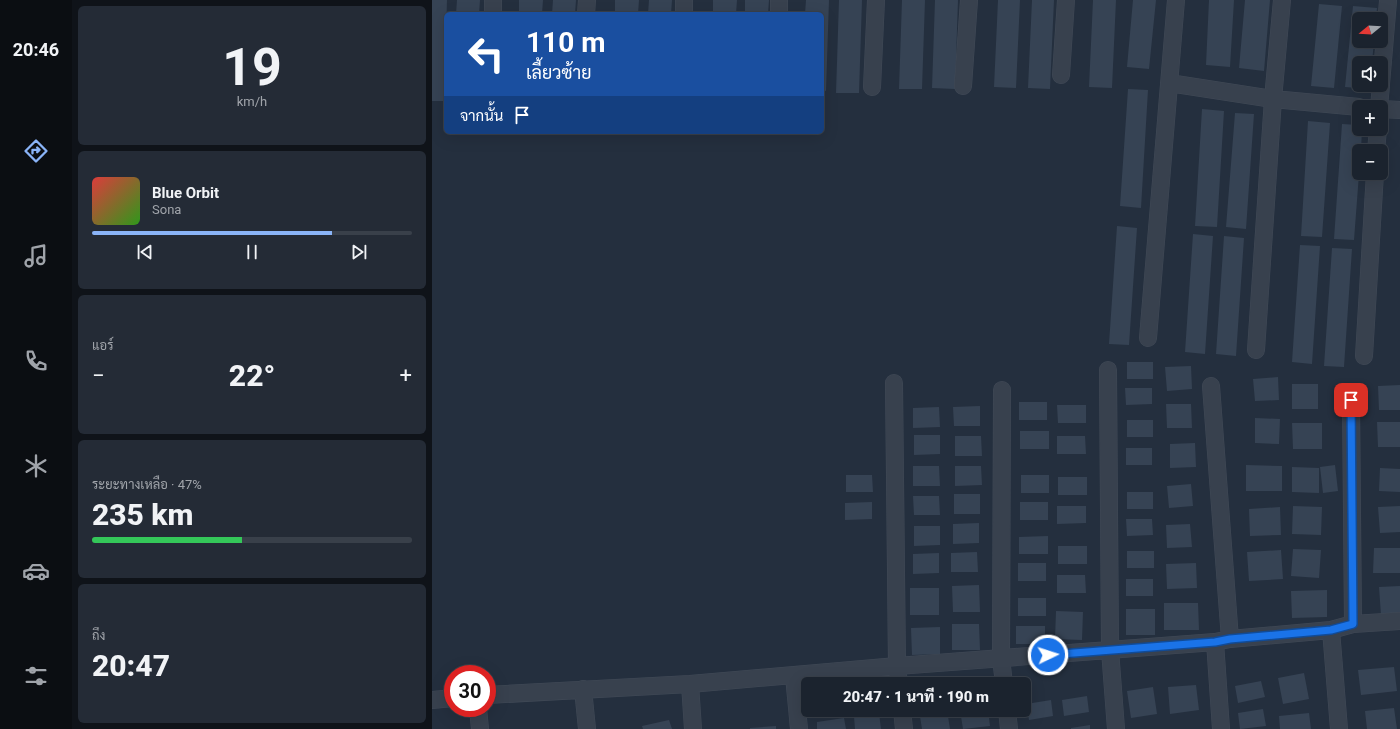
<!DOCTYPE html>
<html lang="th">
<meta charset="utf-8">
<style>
:root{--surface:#1b232e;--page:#242b36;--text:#f1f3f6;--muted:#a0a4aa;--line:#39404a;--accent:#8ab4f8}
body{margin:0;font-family:Roboto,Sarabun,sans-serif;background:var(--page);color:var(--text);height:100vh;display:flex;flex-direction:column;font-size:15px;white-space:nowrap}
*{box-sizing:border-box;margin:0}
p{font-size:13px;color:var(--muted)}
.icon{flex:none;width:22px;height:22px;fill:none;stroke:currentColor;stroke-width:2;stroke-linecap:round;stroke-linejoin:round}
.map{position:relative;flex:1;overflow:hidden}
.side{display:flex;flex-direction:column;gap:6px;padding:6px;background:#0f1319;width:360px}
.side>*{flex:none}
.guide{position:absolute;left:12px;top:12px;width:380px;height:122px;border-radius:6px;box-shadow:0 4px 16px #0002,0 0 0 1px var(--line);background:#1a4fa0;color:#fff;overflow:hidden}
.needle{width:26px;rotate:252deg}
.buttons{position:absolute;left:920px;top:12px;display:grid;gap:8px}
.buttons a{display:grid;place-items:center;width:36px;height:36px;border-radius:6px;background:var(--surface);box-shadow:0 4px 16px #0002,0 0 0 1px var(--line);font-size:20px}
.speed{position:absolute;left:12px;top:665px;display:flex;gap:8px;font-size:20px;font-weight:700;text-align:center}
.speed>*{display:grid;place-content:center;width:52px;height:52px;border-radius:50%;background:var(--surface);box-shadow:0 4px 16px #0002,0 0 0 1px var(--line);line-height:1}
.speed .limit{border:6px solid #d22;background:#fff;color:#111}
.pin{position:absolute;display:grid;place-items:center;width:34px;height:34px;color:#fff;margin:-17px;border-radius:8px;box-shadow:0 2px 6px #0006}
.me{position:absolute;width:44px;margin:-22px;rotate:86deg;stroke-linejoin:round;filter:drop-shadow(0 0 3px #0008)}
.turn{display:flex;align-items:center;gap:14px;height:84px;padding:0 16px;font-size:18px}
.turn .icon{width:52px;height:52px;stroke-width:2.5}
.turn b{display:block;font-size:28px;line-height:34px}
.then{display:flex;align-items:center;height:38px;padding:0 16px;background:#0003;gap:8px;font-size:15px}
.big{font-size:30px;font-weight:800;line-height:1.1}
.side .card{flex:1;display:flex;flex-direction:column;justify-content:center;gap:6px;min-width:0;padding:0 14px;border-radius:6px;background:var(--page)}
.side .dial{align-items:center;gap:0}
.dial b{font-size:52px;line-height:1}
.song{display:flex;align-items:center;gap:12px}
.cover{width:48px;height:48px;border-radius:6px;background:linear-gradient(135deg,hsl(0 70% 55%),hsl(110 70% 35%))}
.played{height:4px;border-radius:2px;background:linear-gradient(90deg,var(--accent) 75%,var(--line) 75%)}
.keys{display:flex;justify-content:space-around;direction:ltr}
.heat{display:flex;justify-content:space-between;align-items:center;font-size:22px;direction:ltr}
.charge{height:6px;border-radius:3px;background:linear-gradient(90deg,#34c759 47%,var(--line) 0)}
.trip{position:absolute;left:369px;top:677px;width:230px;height:40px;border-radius:6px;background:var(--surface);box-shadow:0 4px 16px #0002,0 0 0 1px var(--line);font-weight:800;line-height:40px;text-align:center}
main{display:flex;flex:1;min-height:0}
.menu{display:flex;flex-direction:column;width:72px;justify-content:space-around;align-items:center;background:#0b0e12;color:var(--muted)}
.menu .icon{width:28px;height:28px}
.menu .on{color:var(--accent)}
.menu b{font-size:18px;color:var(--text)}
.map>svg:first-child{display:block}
</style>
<main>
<nav class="menu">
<b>20:46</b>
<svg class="icon on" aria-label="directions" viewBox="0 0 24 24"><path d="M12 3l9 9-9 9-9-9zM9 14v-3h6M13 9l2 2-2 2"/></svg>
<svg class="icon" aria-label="music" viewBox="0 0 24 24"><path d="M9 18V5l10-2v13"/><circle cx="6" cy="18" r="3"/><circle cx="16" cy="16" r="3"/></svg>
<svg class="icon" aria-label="phone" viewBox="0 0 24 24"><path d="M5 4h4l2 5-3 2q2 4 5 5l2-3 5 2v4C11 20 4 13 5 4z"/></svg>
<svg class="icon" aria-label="climate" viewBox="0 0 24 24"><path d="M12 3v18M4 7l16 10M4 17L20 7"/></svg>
<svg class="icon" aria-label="car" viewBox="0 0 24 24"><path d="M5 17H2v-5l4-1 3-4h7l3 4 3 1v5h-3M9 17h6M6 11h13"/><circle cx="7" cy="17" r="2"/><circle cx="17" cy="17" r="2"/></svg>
<svg class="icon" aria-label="filters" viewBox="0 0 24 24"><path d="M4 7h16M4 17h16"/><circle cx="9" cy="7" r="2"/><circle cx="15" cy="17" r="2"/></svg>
</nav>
<section class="side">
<div class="card dial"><b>19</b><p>km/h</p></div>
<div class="card">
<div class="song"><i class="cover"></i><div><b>Blue Orbit</b><p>Sona</p></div></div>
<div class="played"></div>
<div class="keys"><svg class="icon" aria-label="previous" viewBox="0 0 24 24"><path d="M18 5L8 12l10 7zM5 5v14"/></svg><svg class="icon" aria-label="pause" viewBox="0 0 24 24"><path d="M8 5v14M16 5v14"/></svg><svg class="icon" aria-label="next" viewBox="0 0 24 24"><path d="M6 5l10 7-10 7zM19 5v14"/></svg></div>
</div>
<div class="card"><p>แอร์</p>
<div class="heat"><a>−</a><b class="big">22°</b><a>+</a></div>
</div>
<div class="card"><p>ระยะทางเหลือ · 47%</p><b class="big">235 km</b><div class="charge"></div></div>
<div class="card"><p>ถึง</p><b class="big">20:47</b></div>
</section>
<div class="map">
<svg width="968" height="729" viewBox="0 0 968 729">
<rect width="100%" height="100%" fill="#242f3e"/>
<!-- building -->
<path fill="#364354" d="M0 0H15L12 101H0Z
M25 0H48L47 14H24Z
M87 0H111L110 14H87Z
M121 0H144L143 14H120Z
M183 0H207L206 14H183Z
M217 0H240L239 14H216Z
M281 0H305L304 14H281Z
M313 0H337L336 14H313Z
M374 0H397L394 91 390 90V14H373Z
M407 0H430L427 93H404Z
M470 0H493L490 89H467Z
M503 0H526L523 89 500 88Z
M566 0H588L584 88 562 87Z
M600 0H622L618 89 596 88Z
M661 0H684L680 88 657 87Z
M701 0H724L717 69 695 67Z
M777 0H802L798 67 774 65Z
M813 0H838L832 71 807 68Z
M887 4 910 6 902 88 879 86Z
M921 6 945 8 944 19H927V41H942L940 63H927V85H938V89L913 87Z
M696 89 716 90 709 208 688 206Z
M770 109 792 111 785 227 763 226Z
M803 113 822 114 814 229 794 227Z
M876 121 898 123 890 237 869 236Z
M910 124 927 125V129H930L929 151H927V174L922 240 902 239Z
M685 226 705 228 697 345 677 344Z
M761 234 781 236 773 354 753 352Z
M792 236 812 238 804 356 784 354Z
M868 245 888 246 880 364 860 362Z
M900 248 920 249 912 367 892 366Z
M695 362H721V379H695Z
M759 366 760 389 735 391 733 367Z
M846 377 847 400 823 401 821 379Z
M860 384H886V409H860Z
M968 385V410H947L946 386Z
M693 388H720V404L694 405Z
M587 402H615V420H587Z
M734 404H759L760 428H735Z
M625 405H654V423H626Z
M548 406V426H522L521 407Z
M507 407 508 427 481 428V408Z
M823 418 848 419 847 444 823 443Z
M695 420H721V437H695Z
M945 422H968V447H946Z
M860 423H890V449H861Z
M588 431H617V449H588Z
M482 435H508V454L482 455Z
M523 436H549L550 456H523Z
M625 436H653L654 454H625Z
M763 443 764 467 738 468V444Z
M694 448H720V465H694Z
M814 465 850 466V491H814Z
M903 465 906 491 891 493 888 467Z
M481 466H507L508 486H481Z
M523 466H549L550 485 523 486Z
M860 467 887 468V493L860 492Z
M948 468 968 469V492L947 491Z
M414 475H440L441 492H414Z
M589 475H617V493H589Z
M626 477H655V495H626Z
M759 484 761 506 737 508 735 486Z
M695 492H721V509H695Z
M522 494H548V514H522Z
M481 496H507L508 515H482Z
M440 502V519L413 520V503Z
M588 502H616V520H588Z
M625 506H654V523L625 524Z
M861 506 890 507 889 535 860 534Z
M968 506V532L948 533 946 507Z
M848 507 849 535 818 536 817 509Z
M694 519H720L721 535 695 536Z
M547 523V543L521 544V524Z
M758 524 760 547 735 548 734 525Z
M482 526H508V545L482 546Z
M616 536V554H587V537Z
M626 546H655V564H626Z
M942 548H968V573H941Z
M861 549 889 550 887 578 859 576Z
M849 550 851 579 817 581 815 552Z
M695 551H722V568H695Z
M545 552 546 572H519V553Z
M507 553V573L481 574V554Z
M586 563H614V581H586Z
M764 563 765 588 735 589 734 564Z
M625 575H653L654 593H625Z
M694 579H721V596H694Z
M547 585 548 612H521L520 586Z
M968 586V614L949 615 947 587Z
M478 588H507V615H478Z
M895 590V617L860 618 859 591Z
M586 598H614V616H586Z
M732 603H766L767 630H732Z
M694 609H723V635H694Z
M624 611 651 612 650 640 623 639Z
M520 624H547L548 650H520Z
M584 626H613V644H584Z
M508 627V654L480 655 479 628Z
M962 667 965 691 929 695 926 670Z
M872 673 877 699 851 704 846 678Z
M829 681 833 697 806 703 803 686Z
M764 685 767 710 738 714 736 687Z
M721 687 725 714 699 718 695 691Z
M655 696 657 712 632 716 630 700Z
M619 700 621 716 597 720 594 704Z
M962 708 965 729H935L933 711Z
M831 709 834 726 808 729 806 713Z
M487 710H515L518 729H490Z
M528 710H556L558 726 531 729Z
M447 713 449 729H423L422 717Z
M877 713 879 729H848L847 716Z
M412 718 414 729H385V722Z
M237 720 240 729H211L210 726Z
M658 725V729H639V728Z
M344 726V729H318V728Z"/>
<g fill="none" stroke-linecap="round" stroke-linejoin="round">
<defs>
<path id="street" d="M61 14V0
M154 14 155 0
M252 14V0
M347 14V0
M629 75 634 0
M737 83 841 99 927 107
M949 84 956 1
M531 86 537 0
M440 87 444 0
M947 107 949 85
M949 109 968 110
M944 151 946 129
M716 338 744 0
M824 350 841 99 850 0
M932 356 943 173
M676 370 678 650 684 729
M462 383 465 666 467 684
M779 386 798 639
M570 390 569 658 572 684
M919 400 921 624
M899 630 907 729
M783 642 789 729
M362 676 367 729
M258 684 261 729
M151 689 155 729
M55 695 258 684 465 666 783 642 798 639 899 630 921 624 968 621
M0 700 21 698
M46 708 48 729
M470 710 472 729
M575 710 577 729"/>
</defs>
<!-- street casing -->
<use href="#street" stroke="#414a57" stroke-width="18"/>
<!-- street -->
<use href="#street" stroke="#38414e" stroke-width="17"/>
</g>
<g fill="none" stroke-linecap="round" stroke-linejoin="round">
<defs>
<path id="route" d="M616 655 783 642 798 639 899 630 921 624 919 400"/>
</defs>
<!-- route casing -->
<use href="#route" stroke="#114b97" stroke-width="10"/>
<!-- route -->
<use href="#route" stroke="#1a73e8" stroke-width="7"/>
</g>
</svg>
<div class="buttons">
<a><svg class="needle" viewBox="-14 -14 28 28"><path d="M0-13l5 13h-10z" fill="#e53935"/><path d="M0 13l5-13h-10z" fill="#a0a4aa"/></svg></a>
<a><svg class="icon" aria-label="sound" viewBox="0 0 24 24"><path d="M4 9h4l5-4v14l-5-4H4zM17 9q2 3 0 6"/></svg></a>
<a>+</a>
<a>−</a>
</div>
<div class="speed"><div class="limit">30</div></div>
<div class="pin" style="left:919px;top:400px;background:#d93025"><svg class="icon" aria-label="arrive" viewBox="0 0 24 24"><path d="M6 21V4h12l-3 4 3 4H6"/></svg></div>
<svg class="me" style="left:616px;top:655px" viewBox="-20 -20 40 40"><circle r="17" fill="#1a73e8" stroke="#fff" stroke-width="3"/><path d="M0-11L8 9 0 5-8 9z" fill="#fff"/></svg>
<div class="trip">20:47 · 1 นาที · 190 m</div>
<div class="guide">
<div class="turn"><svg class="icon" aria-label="left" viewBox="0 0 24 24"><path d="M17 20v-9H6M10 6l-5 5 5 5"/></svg><div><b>110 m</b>เลี้ยวซ้าย</div></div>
<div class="then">จากนั้น<svg class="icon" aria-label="arrive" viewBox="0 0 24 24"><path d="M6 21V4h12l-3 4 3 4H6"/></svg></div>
</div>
</div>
</main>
